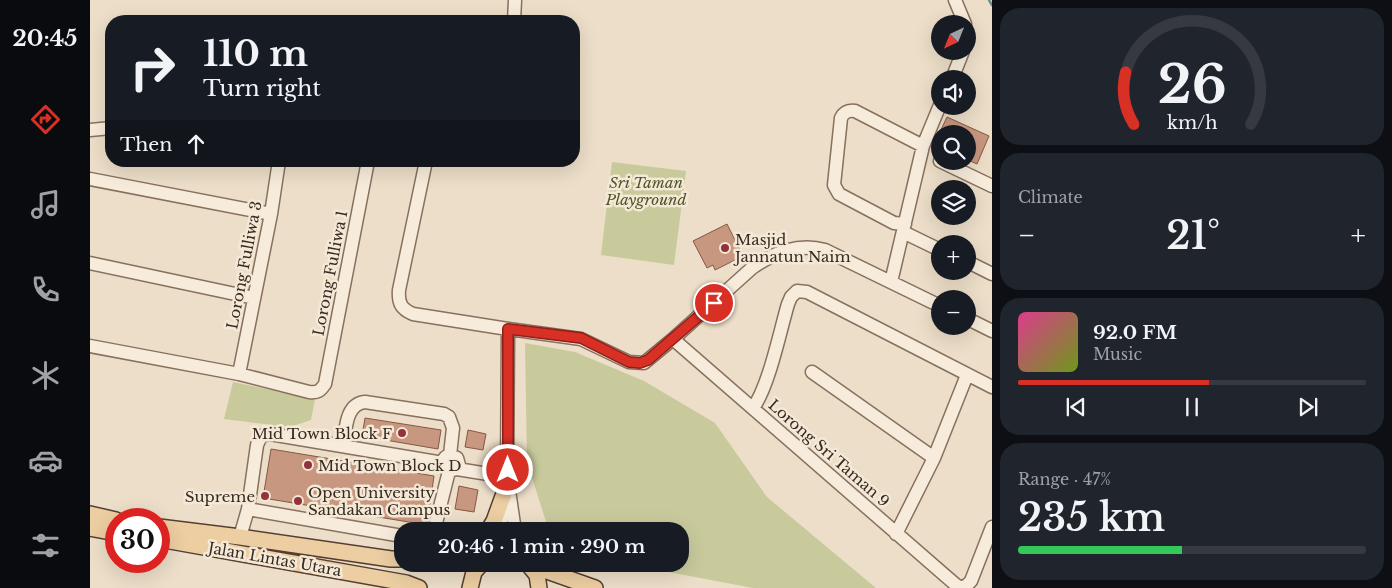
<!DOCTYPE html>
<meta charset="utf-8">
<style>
:root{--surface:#171b24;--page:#20242c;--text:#f1f3f6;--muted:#9ea1a6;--line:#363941;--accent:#d93025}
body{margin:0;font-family:"Libre Baskerville",serif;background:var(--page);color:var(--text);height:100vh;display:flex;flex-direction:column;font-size:19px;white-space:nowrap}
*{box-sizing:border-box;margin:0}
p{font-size:16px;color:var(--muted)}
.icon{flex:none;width:28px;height:28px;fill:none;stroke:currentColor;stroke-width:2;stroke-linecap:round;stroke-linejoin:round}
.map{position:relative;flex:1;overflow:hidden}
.sheet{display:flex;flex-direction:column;gap:8px;padding:8px;background:#0d0f14;width:400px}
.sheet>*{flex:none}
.banner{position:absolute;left:15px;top:15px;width:475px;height:152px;border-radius:20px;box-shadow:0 5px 20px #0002;background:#171b24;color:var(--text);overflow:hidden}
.needle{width:32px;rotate:223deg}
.controls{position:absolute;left:841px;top:15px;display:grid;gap:10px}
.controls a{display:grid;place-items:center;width:45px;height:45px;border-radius:50%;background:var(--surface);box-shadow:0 5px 20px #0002;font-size:25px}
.speed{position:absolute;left:15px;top:508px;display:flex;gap:10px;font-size:25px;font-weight:700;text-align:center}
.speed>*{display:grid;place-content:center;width:65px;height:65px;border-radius:50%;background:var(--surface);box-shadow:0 5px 20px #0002;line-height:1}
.speed .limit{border:8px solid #d22;background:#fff;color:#111}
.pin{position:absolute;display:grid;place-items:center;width:42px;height:42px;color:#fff;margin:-21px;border:2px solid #fff;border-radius:50%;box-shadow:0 1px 5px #0007}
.me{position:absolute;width:55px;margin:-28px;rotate:0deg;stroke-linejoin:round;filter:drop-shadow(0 0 4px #0008)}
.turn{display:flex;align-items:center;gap:18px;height:105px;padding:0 15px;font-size:22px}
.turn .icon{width:65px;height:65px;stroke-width:2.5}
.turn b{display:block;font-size:35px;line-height:42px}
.then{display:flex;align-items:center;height:48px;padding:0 15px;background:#0003;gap:10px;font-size:19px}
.big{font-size:38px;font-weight:600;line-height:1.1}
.sheet .card{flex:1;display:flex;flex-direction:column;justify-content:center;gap:8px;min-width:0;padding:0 18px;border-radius:20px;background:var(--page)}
.sheet .dial{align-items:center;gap:0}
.dial svg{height:130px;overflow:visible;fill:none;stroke:var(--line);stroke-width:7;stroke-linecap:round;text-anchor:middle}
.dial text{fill:var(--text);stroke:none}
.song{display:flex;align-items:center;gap:15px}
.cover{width:60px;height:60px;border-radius:8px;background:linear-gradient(135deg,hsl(330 70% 55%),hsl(80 70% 35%))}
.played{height:5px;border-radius:2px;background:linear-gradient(90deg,var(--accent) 55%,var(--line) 55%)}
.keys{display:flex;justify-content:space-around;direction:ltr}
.heat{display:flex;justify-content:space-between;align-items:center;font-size:28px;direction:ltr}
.charge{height:8px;border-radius:4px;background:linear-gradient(90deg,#34c759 47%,var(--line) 0)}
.trip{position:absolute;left:304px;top:522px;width:295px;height:50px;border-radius:20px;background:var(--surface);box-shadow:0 5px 20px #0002;font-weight:600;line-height:50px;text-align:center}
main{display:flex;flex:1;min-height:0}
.menu{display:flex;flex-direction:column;width:90px;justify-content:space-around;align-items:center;background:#090b0e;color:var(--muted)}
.menu .icon{width:35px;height:35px}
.menu .current{color:var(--accent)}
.menu b{font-size:22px;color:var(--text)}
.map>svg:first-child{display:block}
</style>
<main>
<nav class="menu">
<b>20:45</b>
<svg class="icon current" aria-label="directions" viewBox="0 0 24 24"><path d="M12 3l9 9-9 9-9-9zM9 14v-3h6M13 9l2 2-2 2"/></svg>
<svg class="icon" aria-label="music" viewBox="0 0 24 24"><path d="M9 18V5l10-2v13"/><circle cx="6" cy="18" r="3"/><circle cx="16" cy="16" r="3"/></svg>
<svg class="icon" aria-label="phone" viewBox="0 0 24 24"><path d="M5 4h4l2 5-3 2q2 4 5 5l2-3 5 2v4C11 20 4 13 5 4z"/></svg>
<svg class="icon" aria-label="climate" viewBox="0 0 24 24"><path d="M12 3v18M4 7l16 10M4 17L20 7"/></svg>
<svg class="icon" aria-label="car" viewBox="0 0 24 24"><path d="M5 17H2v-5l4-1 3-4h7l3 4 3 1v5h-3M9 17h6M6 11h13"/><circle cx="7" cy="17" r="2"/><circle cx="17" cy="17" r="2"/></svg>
<svg class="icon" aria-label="filters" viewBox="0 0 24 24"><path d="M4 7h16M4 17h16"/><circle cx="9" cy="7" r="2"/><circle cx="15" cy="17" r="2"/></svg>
</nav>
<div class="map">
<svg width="902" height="588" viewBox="0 0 902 588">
<rect width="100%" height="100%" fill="#ecdec8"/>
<!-- green -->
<path fill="#c9ca9c" d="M522 162 596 171 584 265 511 255Z
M435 343 485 352 554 381 625 423 677 497 786 588H663L536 564H590V531H459L437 462Z
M143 382 225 399 221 420 200 427 134 419Z"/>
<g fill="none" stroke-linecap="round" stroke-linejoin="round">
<!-- stream -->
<path stroke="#6f8f84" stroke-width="2.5" d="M899 0 902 5"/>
</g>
<!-- building -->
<path fill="#c89780" stroke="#855845" d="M857 117 899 136 887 164 878 160V134H849Z
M637 224 653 256 625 270 623 265 617 268 603 241Z
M275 418 351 430 348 449 272 436Z
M378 430 396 434 393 450 375 447Z
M181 449 344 476 337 525 173 498Z
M369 486 388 490 384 512 365 509Z"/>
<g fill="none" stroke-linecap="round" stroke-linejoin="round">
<defs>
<path id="minor" d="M865 0 875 24
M424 21 425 0
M862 79 873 51
M0 130 21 128
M336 161 309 290C308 303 311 309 323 314L418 329 491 339 539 362 554 363 583 339 662 268C683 253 709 243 735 250L850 306
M850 161 902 186
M0 179 181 214
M815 224 804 223 749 194 744 185 751 118C754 112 758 110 765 111L833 146
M813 232 850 250
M878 262 902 274
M0 263 164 298
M801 282 833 146 850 105
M878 319 902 331
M418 329 417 477 425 531
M583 339 866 585 871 588 877 585 881 581 902 527
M0 346 149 374 219 392C228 393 230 391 235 384L278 161
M722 372 844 458
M149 374 181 214 189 161
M663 408C679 386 690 331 698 304L701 297 707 291 717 292 902 387
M253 446C256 430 255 404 275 402L354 414 359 417 363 428 360 455
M367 469 369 465 367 458 360 455C355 456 352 460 353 466L359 471 367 469 417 477
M158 509 312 536
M343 531 345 527 359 471
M409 531 414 506
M806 534 844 458 877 375
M150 537 158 509 167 445 171 436 180 434 353 463"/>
<path id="major" d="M0 514 26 520
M69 527 150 537 301 559H312
M0 528 26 533
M398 531 404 521 416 488
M69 539 316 583 329 588
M438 564 447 575 449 588
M440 565 505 588
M380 588 384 572 391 564"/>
</defs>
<!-- minor casing -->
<use href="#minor" stroke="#87705e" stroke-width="15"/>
<!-- major casing -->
<use href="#major" stroke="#563f32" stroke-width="18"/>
<!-- minor -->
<use href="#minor" stroke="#f7ecdb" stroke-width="12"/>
<!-- major -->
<use href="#major" stroke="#edcea2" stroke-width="15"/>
</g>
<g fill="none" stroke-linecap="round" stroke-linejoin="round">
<defs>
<path id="route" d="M418 470V329L491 338 539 362 550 363 558 360 624 303"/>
</defs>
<!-- route casing -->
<use href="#route" stroke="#8d1f18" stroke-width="12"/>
<!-- route -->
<use href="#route" stroke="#d93025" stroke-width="9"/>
</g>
<!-- markers -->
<g fill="#93313c" stroke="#f4e9d7" stroke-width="2">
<circle cx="635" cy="248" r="5"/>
<circle cx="312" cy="433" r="5"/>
<circle cx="218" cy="465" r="5"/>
<circle cx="175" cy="496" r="5"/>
<circle cx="208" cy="501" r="5"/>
</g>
<g text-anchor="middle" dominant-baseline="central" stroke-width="5" stroke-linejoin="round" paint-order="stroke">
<!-- park labels -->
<g font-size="15" font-style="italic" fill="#4d5428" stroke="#f4e9d7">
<text x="556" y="182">Sri Taman<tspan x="556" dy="17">Playground</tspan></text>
</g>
<!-- poi labels -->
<g font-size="15" fill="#382a21" stroke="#f4e9d7" text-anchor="start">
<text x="645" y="239">Masjid<tspan x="645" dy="17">Jannatun Naim</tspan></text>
<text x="302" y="433" text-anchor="end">Mid Town Block F</text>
<text x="228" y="465">Mid Town Block D</text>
<text x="218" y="492">Open University<tspan x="218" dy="17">Sandakan Campus</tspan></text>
<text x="165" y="496" text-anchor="end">Supreme</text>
</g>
<!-- street labels -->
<g font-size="15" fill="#382a21" stroke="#f4e9d7">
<text transform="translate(154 265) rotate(-79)">Lorong Fulliwa 3</text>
<text transform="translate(240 273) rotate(-79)">Lorong Fulliwa 1</text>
<text transform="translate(739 453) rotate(41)">Lorong Sri Taman 9</text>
<text transform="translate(185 559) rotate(10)">Jalan Lintas Utara</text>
</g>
</g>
</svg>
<div class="controls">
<a><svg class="needle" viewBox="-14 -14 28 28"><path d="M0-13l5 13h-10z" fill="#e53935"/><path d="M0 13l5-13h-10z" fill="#9ea1a6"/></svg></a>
<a><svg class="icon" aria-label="sound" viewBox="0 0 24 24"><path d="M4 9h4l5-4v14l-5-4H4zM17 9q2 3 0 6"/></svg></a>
<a><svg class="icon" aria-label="search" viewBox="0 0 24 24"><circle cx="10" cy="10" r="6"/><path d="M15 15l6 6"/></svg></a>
<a><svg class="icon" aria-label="layers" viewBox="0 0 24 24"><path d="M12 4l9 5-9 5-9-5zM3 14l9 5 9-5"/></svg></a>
<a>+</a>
<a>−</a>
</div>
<div class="speed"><div class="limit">30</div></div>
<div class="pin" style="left:624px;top:303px;background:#d93025"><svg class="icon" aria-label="arrive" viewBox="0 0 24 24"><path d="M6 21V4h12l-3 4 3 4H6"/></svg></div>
<svg class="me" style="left:418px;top:470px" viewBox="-20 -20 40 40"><circle r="17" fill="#d93025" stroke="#fff" stroke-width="3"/><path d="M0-11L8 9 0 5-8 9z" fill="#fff"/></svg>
<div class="trip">20:46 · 1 min · 290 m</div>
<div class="banner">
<div class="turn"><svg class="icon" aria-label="right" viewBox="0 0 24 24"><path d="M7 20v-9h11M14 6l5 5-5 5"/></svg><div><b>110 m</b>Turn right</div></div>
<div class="then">Then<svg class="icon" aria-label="ahead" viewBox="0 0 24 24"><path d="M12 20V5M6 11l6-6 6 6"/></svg></div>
</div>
</div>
<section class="sheet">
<div class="card dial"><svg viewBox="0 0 100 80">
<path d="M14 69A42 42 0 1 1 86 69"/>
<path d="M14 69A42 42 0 0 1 9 37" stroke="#d93025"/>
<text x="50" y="56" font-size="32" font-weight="700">26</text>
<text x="50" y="72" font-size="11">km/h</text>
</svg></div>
<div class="card"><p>Climate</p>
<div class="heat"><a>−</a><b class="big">21°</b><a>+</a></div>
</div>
<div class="card">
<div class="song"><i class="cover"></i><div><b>92.0 FM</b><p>Music</p></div></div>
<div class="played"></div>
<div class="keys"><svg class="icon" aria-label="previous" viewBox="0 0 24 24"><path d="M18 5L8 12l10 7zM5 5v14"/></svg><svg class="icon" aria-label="pause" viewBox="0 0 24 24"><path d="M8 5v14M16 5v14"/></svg><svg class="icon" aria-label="next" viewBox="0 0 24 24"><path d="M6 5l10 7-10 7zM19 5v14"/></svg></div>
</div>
<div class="card"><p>Range · 47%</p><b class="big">235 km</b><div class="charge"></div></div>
</section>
</main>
